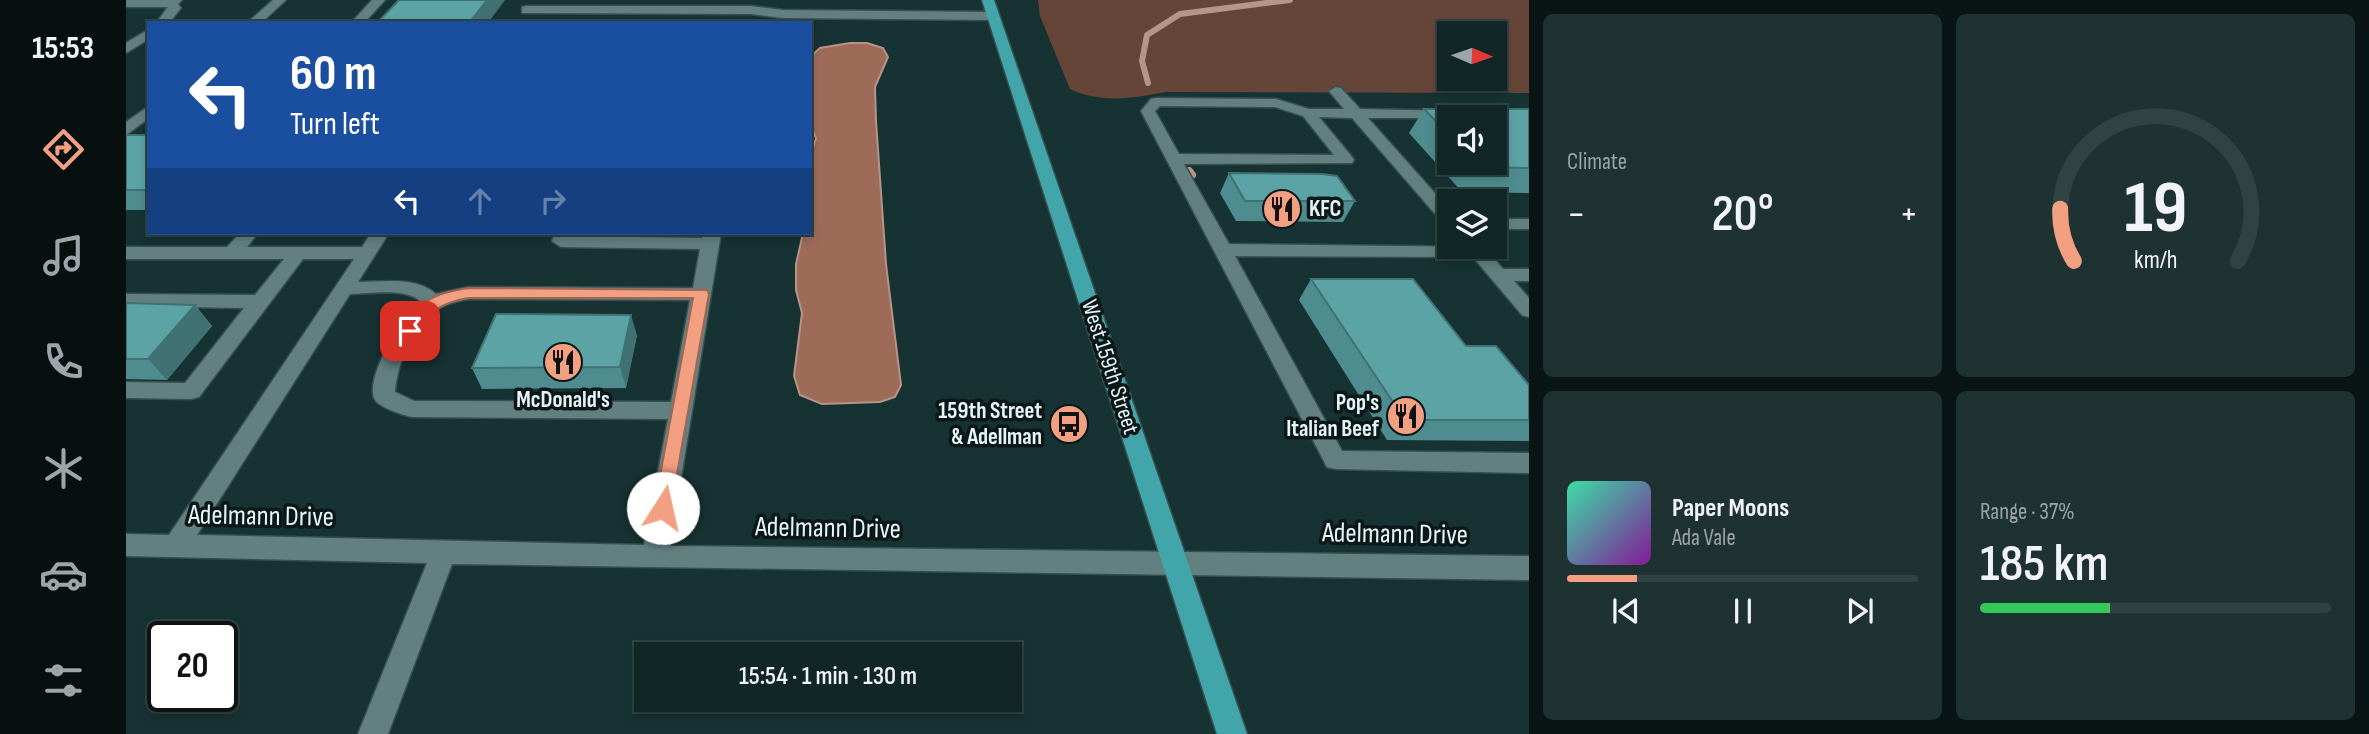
<!DOCTYPE html>
<meta charset="utf-8">
<style>
:root{--surface:#112626;--page:#1e3232;--text:#f1f3f6;--muted:#9ca5a7;--line:#304343;--accent:#f39f82}
body{margin:0;font-family:"Sofia Sans Condensed",sans-serif;background:var(--page);color:var(--text);height:100vh;display:flex;flex-direction:column;font-size:26px;white-space:nowrap}
*{box-sizing:border-box;margin:0}
p{font-size:23px;color:var(--muted)}
.icon{flex:none;width:38px;height:38px;fill:none;stroke:currentColor;stroke-width:2;stroke-linecap:round;stroke-linejoin:round}
.map{position:relative;flex:1;overflow:hidden}
.sheet{display:flex;flex-direction:column;gap:14px;padding:14px;background:#091515;width:840px}
.sheet>*{flex:none}
.guide{position:absolute;left:21px;top:21px;width:665px;height:214px;border-radius:0px;box-shadow:0 4px 10px #0003,0 0 0 2px var(--line);background:#1a4fa0;color:#fff;overflow:hidden}
.needle{width:46px;rotate:92deg}
.fabs{position:absolute;left:1311px;top:21px;display:grid;gap:14px}
.fabs a{display:grid;place-items:center;width:70px;height:70px;border-radius:0px;background:var(--surface);box-shadow:0 4px 10px #0003,0 0 0 2px var(--line);font-size:35px}
.speed{position:absolute;left:21px;top:621px;display:flex;gap:14px;font-size:35px;font-weight:700;text-align:center}
.speed>*{display:grid;place-content:center;width:91px;height:91px;border-radius:50%;background:var(--surface);box-shadow:0 4px 10px #0003,0 0 0 2px var(--line);line-height:1}
.speed .limit{border:4px solid #111;border-radius:10px;background:#fff;color:#111}
.pin{position:absolute;display:grid;place-items:center;width:60px;height:60px;color:#fff;margin:-30px;border-radius:14px;box-shadow:0 4px 10px #0006}
.me{position:absolute;width:77px;margin:-38px;rotate:10deg;stroke-linejoin:round;filter:drop-shadow(0 0 5px #0008)}
.turn{display:flex;align-items:center;gap:24px;height:147px;padding:0 28px;font-size:32px}
.turn .icon{width:91px;height:91px;stroke-width:2.5}
.turn b{display:block;font-size:49px;line-height:60px}
.lanes{display:flex;align-items:center;height:66px;padding:0 28px;background:#0003;justify-content:center;gap:35px;direction:ltr}
.lanes .off{opacity:.35}
.big{font-size:52px;font-weight:600;line-height:1.1}
.sheet .widget{flex:1;display:flex;flex-direction:column;justify-content:center;gap:10px;min-width:0;padding:0 24px;border-radius:10px;background:var(--page)}
.sheet .dial{align-items:center;gap:0}
.dial svg{height:182px;overflow:visible;fill:none;stroke:var(--line);stroke-width:7;stroke-linecap:round;text-anchor:middle}
.dial text{fill:var(--text);stroke:none}
.song{display:flex;align-items:center;gap:21px}
.cover{width:84px;height:84px;border-radius:10px;background:linear-gradient(135deg,hsl(160 70% 55%),hsl(290 70% 35%))}
.played{height:7px;border-radius:4px;background:linear-gradient(90deg,var(--accent) 20%,var(--line) 20%)}
.keys{display:flex;justify-content:space-around;direction:ltr}
.heat{display:flex;justify-content:space-between;align-items:center;font-size:38px;direction:ltr}
.charge{height:10px;border-radius:5px;background:linear-gradient(90deg,#34c759 37%,var(--line) 0)}
.sheet .tiles{flex:1;display:grid;gap:14px;grid-template-columns:repeat(2,1fr)}
.trip{position:absolute;left:508px;top:642px;width:388px;height:70px;border-radius:0px;background:var(--surface);box-shadow:0 4px 10px #0003,0 0 0 2px var(--line);font-weight:600;line-height:70px;text-align:center}
main{display:flex;flex:1;min-height:0}
.dock{display:flex;flex-direction:column;width:126px;justify-content:space-around;align-items:center;background:#070f0f;color:var(--muted)}
.dock .icon{width:49px;height:49px}
.dock .active{color:var(--accent)}
.dock b{font-size:32px;color:var(--text)}
.map>svg:first-child{display:block}
</style>
<main>
<nav class="dock">
<b>15:53</b>
<svg class="icon active" aria-label="directions" viewBox="0 0 24 24"><path d="M12 3l9 9-9 9-9-9zM9 14v-3h6M13 9l2 2-2 2"/></svg>
<svg class="icon" aria-label="music" viewBox="0 0 24 24"><path d="M9 18V5l10-2v13"/><circle cx="6" cy="18" r="3"/><circle cx="16" cy="16" r="3"/></svg>
<svg class="icon" aria-label="phone" viewBox="0 0 24 24"><path d="M5 4h4l2 5-3 2q2 4 5 5l2-3 5 2v4C11 20 4 13 5 4z"/></svg>
<svg class="icon" aria-label="climate" viewBox="0 0 24 24"><path d="M12 3v18M4 7l16 10M4 17L20 7"/></svg>
<svg class="icon" aria-label="car" viewBox="0 0 24 24"><path d="M5 17H2v-5l4-1 3-4h7l3 4 3 1v5h-3M9 17h6M6 11h13"/><circle cx="7" cy="17" r="2"/><circle cx="17" cy="17" r="2"/></svg>
<svg class="icon" aria-label="filters" viewBox="0 0 24 24"><path d="M4 7h16M4 17h16"/><circle cx="9" cy="7" r="2"/><circle cx="15" cy="17" r="2"/></svg>
</nav>
<div class="map">
<svg width="1403" height="734" viewBox="0 0 1403 734">
<rect width="100%" height="100%" fill="#173233"/>
<!-- green -->
<path fill="#664539" fill-rule="evenodd" d="M912 0H1403V93L1040 92C1007 98 976 104 944 89L914 16ZM1323 33H1368V79H1323Z"/>
<!-- water -->
<path fill="#9e6b59" stroke="#b49588" stroke-width="2" d="M724 43H741L757 48 762 57 749 87 750 121 760 264 775 385 769 397 754 402 696 404 674 395 668 376 676 313 670 290V264L677 233H684V158L690 138 684 125V57L694 48Z"/>
<g fill="none" stroke-linecap="round" stroke-linejoin="round">
<!-- stream-far1 -->
<path stroke="#b49588" stroke-width="6" d="M1022 83 1016 61 1021 35 1054 14 1164 0"/>
<!-- stream -->
<path stroke="#b49588" stroke-width="8" d="M1063 171 1066 175"/>
<defs>
<path id="minor" d="M0 0H56L52 4 55 8 43 23H30L42 7H0Z
M147 0H160L135 23H121Z
M246 0H259L238 23H225Z
M400 6H625L657 10 867 12 873 16 867 20 657 18 625 14 396 13V7Z
M23 29V39L0 53V43Z
M1210 87 1215 88 1234 109 1329 111 1331 114 1329 117 1323 118H1242L1323 209V224L1317 223 1226 118 1193 117 1226 157 1228 160 1226 163 1058 164 1103 244 1358 247 1377 269H1403V281H1388L1403 298V317L1396 315 1347 257 1109 256 1216 451 1403 453V473L1209 469 1201 467 1015 111 1025 99 1030 98 1150 99 1183 109H1218L1203 91ZM1034 106 1149 107 1177 116 1208 155 1053 154 1029 111Z
M23 106V118L0 135V122Z
M1368 219H1403V229H1368Z
M114 233H132L121 247H236L245 233H263L232 282C257 282 290 276 310 294L343 287 567 288 574 249 435 247 426 241 429 233H447L446 236 576 238 577 233H595L544 546 1403 556V580L326 564 262 734H232L301 563 0 556V534L43 535 228 259H177L73 397 65 399 0 398V382L59 383 118 308 0 306V294L129 295 158 259H0V247H101ZM224 294C244 294 280 287 295 302 277 315 240 375 248 398 251 407 277 415 286 417L542 419 518 545 71 535ZM343 299 564 300 545 402 288 401 269 392C271 364 287 324 311 309 321 303 332 301 343 299Z"/>
<path id="major" d="M856 0H868L1121 734H1091Z"/>
</defs>
<!-- minor casing -->
<use href="#minor" stroke="#374f50" stroke-width="3"/>
<!-- major casing -->
<use href="#major" stroke="#374f50" stroke-width="3"/>
<!-- minor -->
<use href="#minor" fill="#638081" fill-rule="evenodd"/>
<!-- major -->
<use href="#major" fill="#41a5a9" fill-rule="evenodd"/>
</g>
<!-- wall -->
<path fill="#4f8c8f" fill-rule="evenodd" d="M1298 109H1403V193L1336 192 1283 133ZM1323 117 1368 163H1323Z
M0 135H23V210H0Z
M1103 173 1229 201 1217 222 1110 221 1094 193Z
M1185 279 1340 346 1403 385V441L1261 440 1173 300Z
M0 303 69 305 86 326 41 380 0 379Z
M511 335 500 388 356 389 346 368Z"/>
<!-- shaded-wall -->
<path fill="#407274" d="M361 0H379L362 23H343Z
M69 305 86 326 41 380 22 359Z
M505 315 511 335 500 388 494 367Z"/>
<!-- building -->
<path fill="#5ca3a6" stroke="#407274" stroke-width="2" d="M273 0H361L343 23H251Z
M1298 109H1403V168L1353 167 1349 163H1368V117H1323V135Z
M0 135H23V190H0Z
M1103 173 1196 174 1211 176 1229 201H1119Z
M1185 279H1287L1340 346H1370L1403 385V420H1279Z
M0 303 69 305 22 359H0Z
M370 314 505 315 494 367 346 368Z"/>
<!-- route -->
<path fill="#f39f82" stroke="#9e6754" stroke-width="2" d="M343 288 581 290 583 294 544 513 537 516 531 513 528 508 567 298H343C317 302 302 311 289 334H278L276 331C294 300 308 293 343 288Z"/>
<!-- icons -->
<defs>
<symbol id="restaurant-disc" viewBox="-11 -11 22 22"><circle r="9.5" fill="#f39f82" stroke="#0c1818"/><path d="M-5-6h1v4h1v-4h1v4h1v-4h1v5L-1.5 .5V6h-2V.5L-5-1ZM5-6V6H3V1.5H1.5Q1.5-4 5-6Z" fill="#111"/></symbol>
<symbol id="bus-disc" viewBox="-11 -11 22 22"><circle r="9.5" fill="#f39f82" stroke="#0c1818"/><path d="M-5-6H5V4H4V6H2V4H-2V6H-4V4H-5ZM-3.5-4V0h7V-4ZM-3.5 1.2v1.5H-2V1.2ZM2 1.2v1.5H3.5V1.2Z" fill="#111"/></symbol>
</defs>
<g fill-rule="evenodd">
<use href="#restaurant-disc" x="1134" y="187" width="44" height="44"/>
<use href="#restaurant-disc" x="415" y="340" width="44" height="44"/>
<use href="#restaurant-disc" x="1258" y="394" width="44" height="44"/>
<use href="#bus-disc" x="921" y="402" width="44" height="44"/>
</g>
<g text-anchor="middle" dominant-baseline="central" stroke-width="7" stroke-linejoin="round" paint-order="stroke">
<!-- poi labels -->
<g font-size="23" font-weight="bold" fill="#e6f6f6" stroke="#0c1818" text-anchor="end">
<text x="1183" y="209" text-anchor="start">KFC</text>
<text x="437" y="400" text-anchor="middle">McDonald's</text>
<text x="1253" y="403">Pop's<tspan x="1253" dy="26">Italian Beef</tspan></text>
<text x="916" y="411">159th Street<tspan x="916" dy="26">&amp; Adellman</tspan></text>
</g>
<!-- street labels -->
<g font-size="23" fill="#e6f6f6" stroke="#0c1818">
<text transform="translate(984 367) rotate(72)">West 159th Street</text>
</g>
<!-- near-street labels -->
<g font-size="28" fill="#e6f6f6" stroke="#0c1818">
<text transform="translate(135 516) rotate(1)">Adelmann Drive</text>
<text transform="translate(702 528) rotate(1)">Adelmann Drive</text>
<text transform="translate(1269 534) rotate(1)">Adelmann Drive</text>
</g>
</g>
</svg>
<div class="fabs">
<a><svg class="needle" viewBox="-14 -14 28 28"><path d="M0-13l5 13h-10z" fill="#e53935"/><path d="M0 13l5-13h-10z" fill="#9ca5a7"/></svg></a>
<a><svg class="icon" aria-label="sound" viewBox="0 0 24 24"><path d="M4 9h4l5-4v14l-5-4H4zM17 9q2 3 0 6"/></svg></a>
<a><svg class="icon" aria-label="layers" viewBox="0 0 24 24"><path d="M12 4l9 5-9 5-9-5zM3 14l9 5 9-5"/></svg></a>
</div>
<div class="speed"><div class="limit">20</div></div>
<div class="pin" style="left:284px;top:331px;background:#d93025"><svg class="icon" aria-label="arrive" viewBox="0 0 24 24"><path d="M6 21V4h12l-3 4 3 4H6"/></svg></div>
<svg class="me" style="left:537px;top:508px" viewBox="-20 -20 40 40"><circle r="19" fill="#fff"/><path d="M0-13L10 11 0 6-10 11z" fill="#f39f82"/></svg>
<div class="trip">15:54 · 1 min · 130 m</div>
<div class="guide">
<div class="turn"><svg class="icon" aria-label="left" viewBox="0 0 24 24"><path d="M17 20v-9H6M10 6l-5 5 5 5"/></svg><div><b>60 m</b>Turn left</div></div>
<div class="lanes"><svg class="icon" aria-label="left" viewBox="0 0 24 24"><path d="M17 20v-9H6M10 6l-5 5 5 5"/></svg><svg class="icon off" aria-label="ahead" viewBox="0 0 24 24"><path d="M12 20V5M6 11l6-6 6 6"/></svg><svg class="icon off" aria-label="right" viewBox="0 0 24 24"><path d="M7 20v-9h11M14 6l5 5-5 5"/></svg></div>
</div>
</div>
<section class="sheet">
<div class="tiles">
<div class="widget"><p>Climate</p>
<div class="heat"><a>−</a><b class="big">20°</b><a>+</a></div>
</div>
<div class="widget dial"><svg viewBox="0 0 100 80">
<path d="M14 69A42 42 0 1 1 86 69"/>
<path d="M14 69A42 42 0 0 1 8 46" stroke="#f39f82"/>
<text x="50" y="56" font-size="32" font-weight="700">19</text>
<text x="50" y="72" font-size="11">km/h</text>
</svg></div>
<div class="widget">
<div class="song"><i class="cover"></i><div><b>Paper Moons</b><p>Ada Vale</p></div></div>
<div class="played"></div>
<div class="keys"><svg class="icon" aria-label="previous" viewBox="0 0 24 24"><path d="M18 5L8 12l10 7zM5 5v14"/></svg><svg class="icon" aria-label="pause" viewBox="0 0 24 24"><path d="M8 5v14M16 5v14"/></svg><svg class="icon" aria-label="next" viewBox="0 0 24 24"><path d="M6 5l10 7-10 7zM19 5v14"/></svg></div>
</div>
<div class="widget"><p>Range · 37%</p><b class="big">185 km</b><div class="charge"></div></div>
</div>
</section>
</main>
